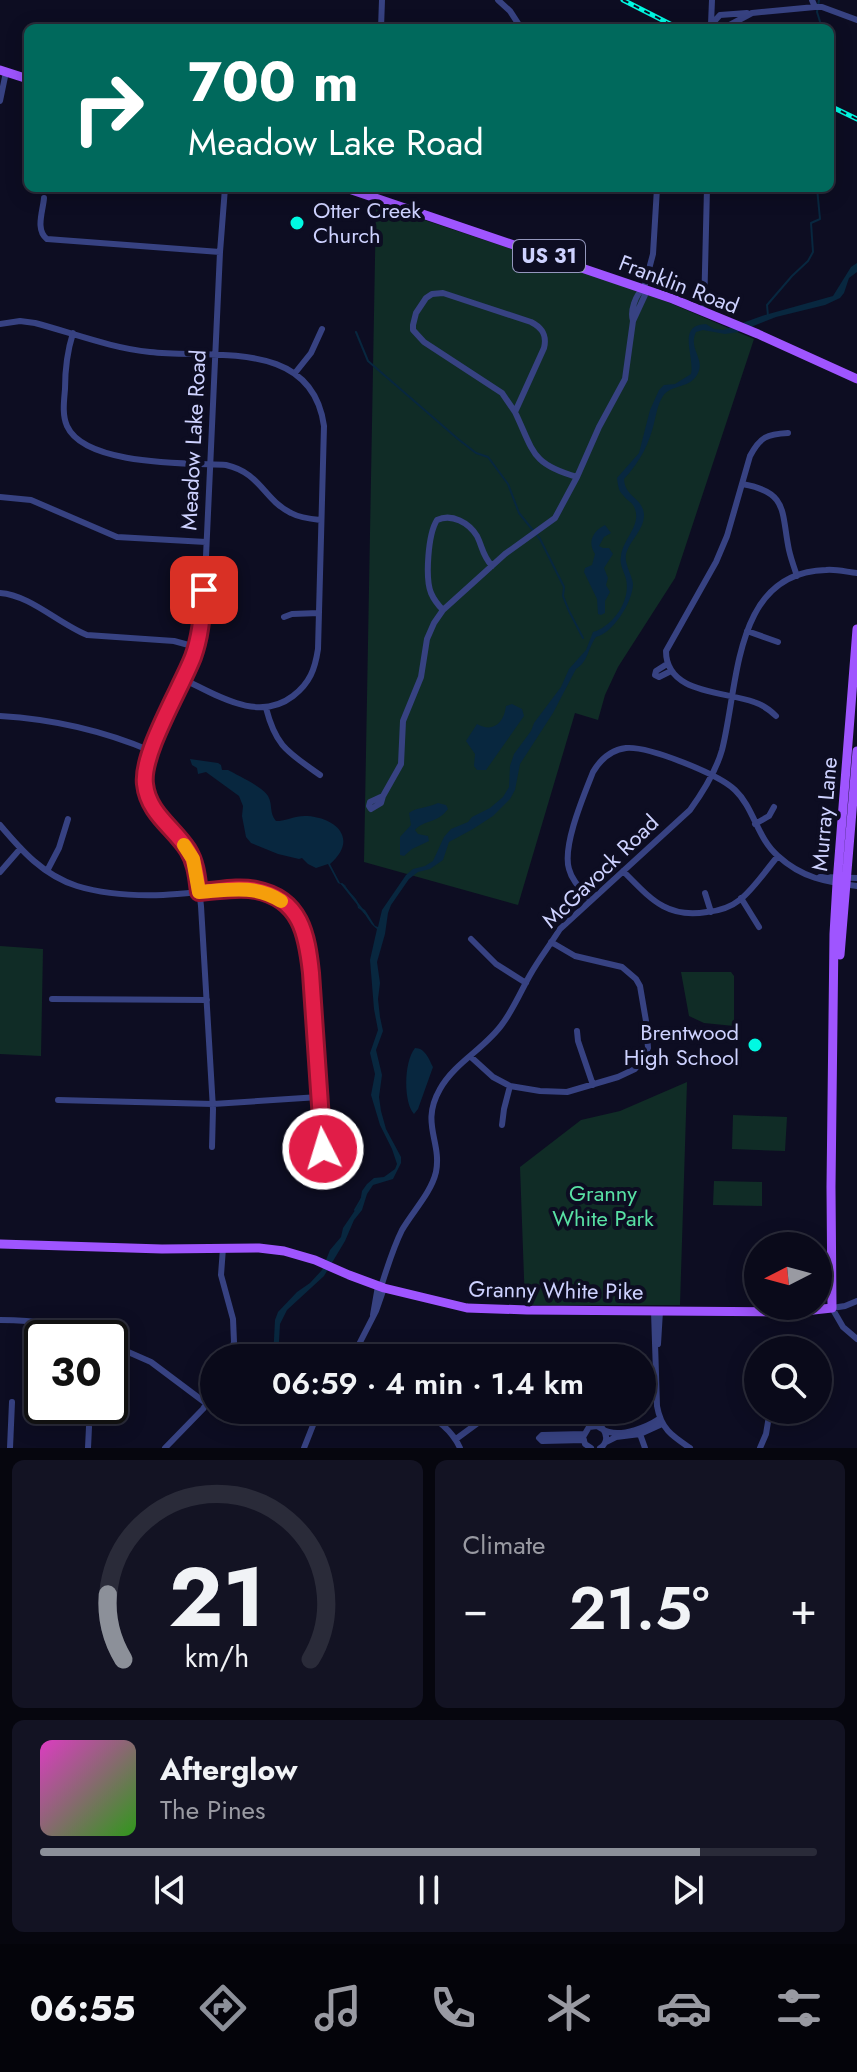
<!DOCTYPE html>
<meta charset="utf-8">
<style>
:root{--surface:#0a0a1a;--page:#131323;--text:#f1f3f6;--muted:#999aa2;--line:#2a2b39;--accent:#8c9099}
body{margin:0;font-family:Jost,sans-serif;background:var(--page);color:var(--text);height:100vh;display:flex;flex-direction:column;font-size:30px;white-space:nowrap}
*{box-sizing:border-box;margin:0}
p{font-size:26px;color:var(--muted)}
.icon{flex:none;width:44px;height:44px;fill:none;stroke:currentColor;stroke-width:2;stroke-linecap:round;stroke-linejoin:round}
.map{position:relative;height:1448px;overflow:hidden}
.drawer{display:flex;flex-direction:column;gap:12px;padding:12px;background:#06060e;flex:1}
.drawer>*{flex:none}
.top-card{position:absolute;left:24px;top:24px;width:810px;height:168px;border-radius:12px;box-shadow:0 4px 20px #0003,0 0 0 2px var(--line);background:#00695c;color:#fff;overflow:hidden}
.needle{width:52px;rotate:264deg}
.buttons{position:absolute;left:744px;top:1232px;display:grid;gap:16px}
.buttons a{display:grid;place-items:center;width:88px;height:88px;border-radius:50%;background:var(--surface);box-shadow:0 4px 20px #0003,0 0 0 2px var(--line);font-size:40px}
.speed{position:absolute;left:24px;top:1320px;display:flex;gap:16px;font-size:40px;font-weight:700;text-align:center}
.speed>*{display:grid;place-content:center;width:104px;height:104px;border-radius:50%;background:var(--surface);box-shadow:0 4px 20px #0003,0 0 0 2px var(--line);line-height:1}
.speed .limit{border:4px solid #111;border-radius:12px;background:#fff;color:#111}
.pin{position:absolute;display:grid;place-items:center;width:68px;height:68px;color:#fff;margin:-34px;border-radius:16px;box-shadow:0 4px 12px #0006}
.me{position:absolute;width:88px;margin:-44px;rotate:355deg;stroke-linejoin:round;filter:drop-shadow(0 0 6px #0008)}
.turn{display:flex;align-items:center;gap:28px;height:168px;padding:0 32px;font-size:36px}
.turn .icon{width:104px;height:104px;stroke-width:2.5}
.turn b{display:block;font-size:56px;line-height:68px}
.big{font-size:60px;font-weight:600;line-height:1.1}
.drawer .widget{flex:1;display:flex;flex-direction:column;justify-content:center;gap:12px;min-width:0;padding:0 28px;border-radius:12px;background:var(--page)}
.drawer .dial{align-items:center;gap:0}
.dial svg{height:208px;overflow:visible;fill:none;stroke:var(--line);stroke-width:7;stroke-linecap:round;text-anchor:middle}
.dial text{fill:var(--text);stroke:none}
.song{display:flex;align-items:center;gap:24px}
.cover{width:96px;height:96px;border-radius:12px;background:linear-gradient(135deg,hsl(310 70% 55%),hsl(110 70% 35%))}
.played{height:8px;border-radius:4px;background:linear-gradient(90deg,var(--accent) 85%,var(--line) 85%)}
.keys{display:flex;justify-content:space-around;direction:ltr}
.heat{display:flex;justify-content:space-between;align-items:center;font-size:44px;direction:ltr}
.drawer .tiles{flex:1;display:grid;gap:12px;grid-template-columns:1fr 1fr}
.widget:last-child{grid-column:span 2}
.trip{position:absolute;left:200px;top:1344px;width:456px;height:80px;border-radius:40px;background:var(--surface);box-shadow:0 4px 20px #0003,0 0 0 2px var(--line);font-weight:600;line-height:80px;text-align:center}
.dock{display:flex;height:128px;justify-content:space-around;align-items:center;background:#04040a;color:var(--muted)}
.dock .icon{width:56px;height:56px}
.dock .current{color:var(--accent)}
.dock b{font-size:36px;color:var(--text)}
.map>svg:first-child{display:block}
</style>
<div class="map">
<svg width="857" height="1448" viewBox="0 0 857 1448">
<rect width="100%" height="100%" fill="#0d0d22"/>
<!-- green -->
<path fill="#102c26" d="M376 204 632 289 670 303 754 339 675 578 618 667 605 695 598 720 575 713 518 905 364 862Z
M0 946 43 949 41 1056 0 1054Z
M681 972H731L734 976V1026L704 1023 689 1016Z
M687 1082 680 1305H525L520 1167 581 1120 620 1111Z
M733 1115 787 1117 785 1151 732 1149Z
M714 1181 762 1182V1206L713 1205Z"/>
<!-- water -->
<path fill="#08273f" d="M857 263V272L849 278 844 293 840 298 825 305 776 317 738 332 725 334 703 330 696 332C688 349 705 358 698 373 691 389 671 384 663 396 658 404 657 411 655 419 650 443 640 462 624 479 625 498 643 497 644 515 644 530 630 540 626 554 624 564 632 575 633 584 633 602 612 634 596 637 588 648 588 662 576 669L553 713 520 764 515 790 510 799 493 816 473 829 449 842 443 860 430 869 418 872 409 879 391 905 388 913 385 934 377 962 380 983 378 999 380 1017 383 1031 376 1050 382 1075 379 1097 381 1111 386 1129 401 1157V1163L393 1179 373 1185 367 1194 362 1210 354 1220 345 1241 324 1276 287 1310 280 1324 278 1358H273L275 1320 278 1312 297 1292 310 1283 322 1270 330 1250 341 1237 343 1228 360 1203 362 1191 367 1184 374 1178 384 1177 395 1169 397 1164 392 1149 380 1125 371 1095 375 1074 370 1053 378 1030 374 1009 370 960 377 929C368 923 367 913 358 908 357 897 348 895 345 886L338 883 328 864 316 868 308 864 302 858 299 859 278 854 251 843 246 837 242 816 243 806 239 796 206 772 198 774 197 768 192 765 190 759 218 763 221 765 222 770H228C237 775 263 787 268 796 273 805 269 813 276 821 287 821 296 815 307 816 338 818 358 840 330 864L340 883 345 885C349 894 358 897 359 907L365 910 375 926 378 927 382 910 406 875 413 869 425 866 433 861 444 837 451 829 468 822 472 817 490 808 503 797 509 787 510 766 514 754 531 731 534 723 561 687 569 669 586 650 593 632C613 626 631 601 626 579 624 571 619 564 621 556 623 539 641 526 635 509 633 502 627 501 623 495 618 491 618 484 617 478L639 453 650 410 659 390 664 385 675 384 691 374C695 356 676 325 706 324L714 329 723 330 765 315 833 296 851 267Z
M605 525 611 533 604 537 599 546 603 548H609L613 554 604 568 608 578 606 585 610 592 605 601V613L601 615 598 614 597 599 584 572 585 568 592 565 595 554C587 542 593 531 605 525Z
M512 704 522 709 524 716 486 770H477L474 766 475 754 466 741 477 724C493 733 504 723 506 706Z
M438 803 446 805 448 809C437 824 425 819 415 830L418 834 428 836 429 841 412 849 404 856 400 855V837L411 825 409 813C417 807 428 808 438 803Z
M415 1048C425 1048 429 1059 433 1067L418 1109 414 1114C403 1102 404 1061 415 1048Z"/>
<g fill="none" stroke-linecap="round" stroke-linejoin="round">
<!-- stream -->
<path stroke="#08273f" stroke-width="2" d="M819 0 817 12 822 28
M830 63 833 66 830 74
M768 316 767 305 792 276 808 261 813 252 811 223 820 219 817 188
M356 332 368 361 458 439 476 453 488 457 508 484 519 513 540 539 564 587 563 596 569 611 583 638
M342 884 365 913
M355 1210 362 1198"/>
<!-- minor -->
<path stroke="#374282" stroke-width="6" d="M498 0 510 11 521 28
M812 0 815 7H822L857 20
M711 24 712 0
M711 25 720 15 747 13
M381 28 382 0
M724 28 752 13 815 7
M0 101 6 72
M44 198C43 211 35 230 47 239L220 252
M644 288C635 295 630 311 633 321L645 295 644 288 653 254 657 188
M443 293 531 322C543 328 547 336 544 348L515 412 502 393 424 342 413 330V325L416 313 426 298 432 294Z
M704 311 707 188
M0 324 20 321 35 323C73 333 111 348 150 352 213 359 312 338 324 426L318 649C315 669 310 683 293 696 258 723 217 695 183 679
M73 333C67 352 65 370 65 389 64 401 62 415 67 426 85 466 189 463 226 465 261 473 263 499 291 513 300 518 311 519 321 520
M295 373 311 353 322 329
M515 412C534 452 531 464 577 477
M742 484C789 492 781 512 789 550 791 559 794 567 797 576
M0 497 31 500 117 537 206 542
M0 593C30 595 59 624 87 635L174 641 196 647
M443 610C438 605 434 600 431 593 425 578 428 534 437 520 452 513 469 523 477 536 483 548 482 555 492 566
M284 617 292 614 319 613
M747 631 778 642
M667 664 656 671 655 675 659 677 671 671
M266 708C276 747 288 752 320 775
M0 716C51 719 104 731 151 751
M776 716C769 709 763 705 754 702 724 691 666 694 666 651L716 562 727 536 750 456C760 437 767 434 788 433
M383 796 381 803 371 809 369 806 370 802 383 796 401 764 403 721 421 677 427 639 434 623 443 610 505 554 555 518 577 477 599 427 625 379 633 321
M755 824 769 816 774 807
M0 825C22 851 43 875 77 886 103 894 135 896 163 895 222 893 286 867 308 944L323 1149
M47 871 59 848 68 819
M623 871C650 898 666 919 707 912 719 911 731 907 741 899 755 887 766 870 778 856
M0 872 20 849
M820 877 857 878
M705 893 711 912
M741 898 759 927
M590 900C582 890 572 881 569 869 562 846 584 795 593 772 600 760 611 750 626 748 649 746 718 774 735 790 754 808 757 838 778 856 802 878 826 882 857 886
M471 939 496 964 526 983
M52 999 207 1000
M577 1031 578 1041 593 1085
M471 1057 493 1077 510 1086 540 1091 567 1092 618 1077 635 1069 642 1060 648 1048 646 1021 640 986 636 979 622 967 575 956 551 942
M58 1100 213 1104 319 1097
M502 1125 504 1109 510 1086
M212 1147 213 1109 201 906C199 890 198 872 192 858 179 830 146 815 144 781 143 749 181 689 193 656 202 631 203 605 205 578L220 252 225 188
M223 1248 221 1275 233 1319 234 1342 230 1358
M381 1287C387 1268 393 1248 402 1230 413 1211 431 1193 436 1172 442 1141 420 1124 440 1089 455 1062 486 1048 503 1023 514 1008 521 991 530 975 539 959 550 945 560 929L690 810C703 792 716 771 722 750 739 684 733 572 826 570 836 569 847 572 857 573
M857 1301 845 1306 832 1308 843 1327 857 1339
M654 1311 657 1406C661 1429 672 1436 690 1448
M373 1315 378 1286
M0 1320C35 1320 66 1324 98 1338
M110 1344 151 1362 207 1404
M658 1344 660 1311
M352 1358 376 1311 384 1288
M418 1410C436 1418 452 1430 460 1448
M587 1410 589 1427
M594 1410 597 1426
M640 1434 645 1448
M456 1439 490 1414
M584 1440 542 1441 539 1438 542 1435 584 1434
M606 1442 616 1437 640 1434 662 1424
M10 1448 12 1402
M88 1448 89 1427
M165 1448 203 1409 214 1392
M304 1448 319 1410
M591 1448 585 1444 583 1437 589 1427 597 1426C601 1428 604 1431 609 1432 624 1436 647 1427 659 1419
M600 1448C607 1444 608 1436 603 1429
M760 1448 766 1434 770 1410"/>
<!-- major -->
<path stroke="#9f55ff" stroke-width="9" d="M0 70 28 79
M346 188 673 299 758 334 857 379
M840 955 857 751
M0 1244 162 1249 259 1248 284 1251 315 1260 349 1275 384 1288 467 1308 527 1310 795 1312 832 1308 831 1187 834 934 837 883 857 629"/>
<defs>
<path id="rail" d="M623 0 678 28
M830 106 857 119"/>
</defs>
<!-- rail casing -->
<use href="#rail" stroke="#00f9e2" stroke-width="5"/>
<!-- rail -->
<use href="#rail" stroke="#0d0d22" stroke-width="2" stroke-dasharray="6" stroke-linecap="butt"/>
</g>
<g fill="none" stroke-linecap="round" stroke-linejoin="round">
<defs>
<path id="route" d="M204 590C202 613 201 635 193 657 181 688 141 754 145 784 148 813 173 827 188 850 196 863 197 877 199 892 217 891 238 886 256 890 301 899 307 935 311 973L323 1149"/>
</defs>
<!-- route casing -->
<use href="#route" stroke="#92132f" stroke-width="20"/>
<!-- route -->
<use href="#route" stroke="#e11d48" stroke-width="14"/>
<!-- slow -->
<path stroke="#f59e0b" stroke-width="14" d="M184 845 193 859 199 892C228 890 255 884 281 901"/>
</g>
<!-- markers -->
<g fill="#00f9e2" stroke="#0d0d22" stroke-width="3">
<circle cx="297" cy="223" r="8"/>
<circle cx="755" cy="1045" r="8"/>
</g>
<g text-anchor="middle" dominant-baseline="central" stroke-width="8" stroke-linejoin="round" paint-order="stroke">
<!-- shield labels -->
<rect fill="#0d0d22" stroke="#9497bd" stroke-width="2" x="513" y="240" width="72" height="32" rx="6"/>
<g font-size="20" font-weight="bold" fill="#ced2ff">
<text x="549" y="256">US 31</text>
</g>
<!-- poi labels -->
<g font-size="22" fill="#ced2ff" stroke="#0d0d22" text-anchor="start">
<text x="313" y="210">Otter Creek<tspan x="313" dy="25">Church</tspan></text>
<text x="739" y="1032" text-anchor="end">Brentwood<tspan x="739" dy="25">High School</tspan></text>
</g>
<!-- street labels -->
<g font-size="22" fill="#ced2ff" stroke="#0d0d22">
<text transform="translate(679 284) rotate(21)">Franklin Road</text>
<text transform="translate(193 440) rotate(-87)">Meadow Lake Road</text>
<text transform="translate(824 814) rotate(-85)">Murray Lane</text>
<text transform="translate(600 871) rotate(-44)">McGavock Road</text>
<text transform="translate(556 1290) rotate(1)">Granny White Pike</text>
</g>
<!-- park labels -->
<g font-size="22" fill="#58e1a4" stroke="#0d0d22">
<text x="603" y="1193">Granny<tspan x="603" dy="25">White Park</tspan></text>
</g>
</g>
</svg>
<div class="buttons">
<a><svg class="needle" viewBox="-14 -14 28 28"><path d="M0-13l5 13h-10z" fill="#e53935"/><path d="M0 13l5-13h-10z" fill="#999aa2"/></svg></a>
<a><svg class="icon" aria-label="search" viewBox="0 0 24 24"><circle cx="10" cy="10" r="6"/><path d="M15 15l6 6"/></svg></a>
</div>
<div class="speed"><div class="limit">30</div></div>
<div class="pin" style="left:204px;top:590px;background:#d93025"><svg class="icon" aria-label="arrive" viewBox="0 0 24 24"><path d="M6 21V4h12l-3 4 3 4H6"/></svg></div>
<svg class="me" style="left:323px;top:1149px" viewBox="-20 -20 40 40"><circle r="17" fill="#e11d48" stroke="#fff" stroke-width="3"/><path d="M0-11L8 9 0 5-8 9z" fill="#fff"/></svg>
<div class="trip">06:59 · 4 min · 1.4 km</div>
<div class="top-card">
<div class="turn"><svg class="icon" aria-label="right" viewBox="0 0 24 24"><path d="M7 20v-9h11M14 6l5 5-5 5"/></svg><div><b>700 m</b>Meadow Lake Road</div></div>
</div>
</div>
<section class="drawer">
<div class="tiles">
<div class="widget dial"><svg viewBox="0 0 100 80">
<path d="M14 69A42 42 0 1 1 86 69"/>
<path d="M14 69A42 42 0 0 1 8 44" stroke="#8c9099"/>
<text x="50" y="56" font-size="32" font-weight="700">21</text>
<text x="50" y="72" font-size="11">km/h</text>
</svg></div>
<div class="widget"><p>Climate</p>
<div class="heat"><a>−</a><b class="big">21.5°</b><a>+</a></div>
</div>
<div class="widget">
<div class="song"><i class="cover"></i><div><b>Afterglow</b><p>The Pines</p></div></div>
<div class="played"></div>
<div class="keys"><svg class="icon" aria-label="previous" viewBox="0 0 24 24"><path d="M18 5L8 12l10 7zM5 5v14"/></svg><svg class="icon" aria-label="pause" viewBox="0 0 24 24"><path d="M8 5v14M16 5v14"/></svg><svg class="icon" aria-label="next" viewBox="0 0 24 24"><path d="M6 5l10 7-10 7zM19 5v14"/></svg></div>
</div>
</div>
</section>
<nav class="dock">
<b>06:55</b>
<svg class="icon current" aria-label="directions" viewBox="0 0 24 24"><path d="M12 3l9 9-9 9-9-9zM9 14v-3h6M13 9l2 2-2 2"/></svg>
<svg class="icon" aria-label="music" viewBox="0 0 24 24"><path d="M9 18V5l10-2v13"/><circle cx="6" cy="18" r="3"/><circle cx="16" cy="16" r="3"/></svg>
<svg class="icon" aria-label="phone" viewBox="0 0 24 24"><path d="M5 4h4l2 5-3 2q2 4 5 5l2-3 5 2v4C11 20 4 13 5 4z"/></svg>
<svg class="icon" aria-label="climate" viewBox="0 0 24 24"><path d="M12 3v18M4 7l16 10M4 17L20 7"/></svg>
<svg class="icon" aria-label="car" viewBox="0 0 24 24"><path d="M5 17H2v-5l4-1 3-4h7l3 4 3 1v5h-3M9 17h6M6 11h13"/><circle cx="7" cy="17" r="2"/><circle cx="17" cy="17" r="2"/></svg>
<svg class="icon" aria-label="filters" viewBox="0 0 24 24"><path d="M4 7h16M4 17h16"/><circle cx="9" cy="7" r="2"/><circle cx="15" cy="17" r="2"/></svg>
</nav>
